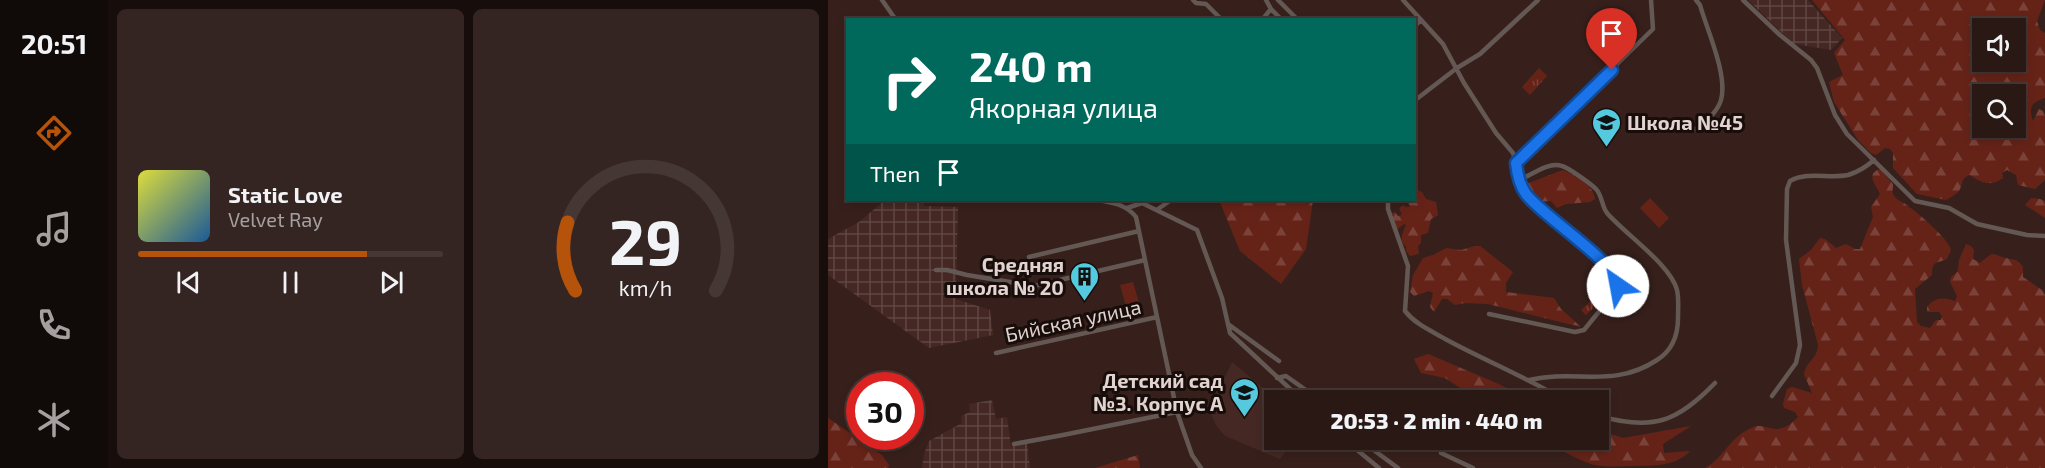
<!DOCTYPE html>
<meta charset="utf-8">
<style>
:root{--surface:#291814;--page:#352522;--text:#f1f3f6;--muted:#a5a0a0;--line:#453734;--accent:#b45309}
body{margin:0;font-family:"Exo 2",sans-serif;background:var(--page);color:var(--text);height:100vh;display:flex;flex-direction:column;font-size:22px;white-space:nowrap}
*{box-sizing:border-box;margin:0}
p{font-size:20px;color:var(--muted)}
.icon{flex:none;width:33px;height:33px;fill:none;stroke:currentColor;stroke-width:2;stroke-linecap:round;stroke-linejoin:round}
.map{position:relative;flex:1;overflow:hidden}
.side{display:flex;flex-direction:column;gap:9px;padding:9px;background:#170d0b;width:720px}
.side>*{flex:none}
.banner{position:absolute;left:18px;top:18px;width:570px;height:183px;border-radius:0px;box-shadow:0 3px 9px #0003,0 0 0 2px var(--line);background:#00695c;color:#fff;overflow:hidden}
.tools{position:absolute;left:1144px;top:18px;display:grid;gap:12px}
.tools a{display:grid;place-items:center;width:54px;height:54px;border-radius:0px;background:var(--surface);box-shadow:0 3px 9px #0003,0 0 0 2px var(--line);font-size:30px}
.speed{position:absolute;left:18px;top:372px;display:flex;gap:12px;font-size:30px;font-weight:700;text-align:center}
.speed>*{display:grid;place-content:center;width:78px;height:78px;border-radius:50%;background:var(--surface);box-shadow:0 3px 9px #0003,0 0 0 2px var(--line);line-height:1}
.speed .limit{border:9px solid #d22;background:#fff;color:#111}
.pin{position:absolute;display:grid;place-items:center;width:51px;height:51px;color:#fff;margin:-62px -26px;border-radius:50% 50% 50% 0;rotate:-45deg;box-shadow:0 0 6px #0007}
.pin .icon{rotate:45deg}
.me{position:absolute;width:66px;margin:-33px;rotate:327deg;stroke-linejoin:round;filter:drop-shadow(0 0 4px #0008)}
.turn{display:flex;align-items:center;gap:21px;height:126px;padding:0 24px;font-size:27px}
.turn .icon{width:78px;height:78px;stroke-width:2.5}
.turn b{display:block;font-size:42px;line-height:51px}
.then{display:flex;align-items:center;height:57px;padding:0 24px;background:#0003;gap:12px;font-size:22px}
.side .tile{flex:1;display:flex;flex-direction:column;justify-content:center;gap:9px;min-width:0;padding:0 21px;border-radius:9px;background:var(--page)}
.side .dial{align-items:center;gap:0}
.dial svg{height:156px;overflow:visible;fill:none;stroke:var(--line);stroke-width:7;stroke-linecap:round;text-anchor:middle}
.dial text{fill:var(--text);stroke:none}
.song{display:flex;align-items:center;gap:18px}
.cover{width:72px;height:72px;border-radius:9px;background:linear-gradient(135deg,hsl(60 70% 55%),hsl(210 70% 35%))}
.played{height:6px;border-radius:3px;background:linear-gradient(90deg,var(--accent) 75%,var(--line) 75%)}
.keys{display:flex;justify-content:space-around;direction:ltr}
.side .tiles{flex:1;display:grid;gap:9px;grid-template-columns:repeat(2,1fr)}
.trip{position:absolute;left:436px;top:390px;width:345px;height:60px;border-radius:0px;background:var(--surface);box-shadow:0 3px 9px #0003,0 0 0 2px var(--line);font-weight:800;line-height:60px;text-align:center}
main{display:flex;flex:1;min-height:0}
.tabs{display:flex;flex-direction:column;width:108px;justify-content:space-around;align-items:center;background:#100a08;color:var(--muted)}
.tabs .icon{width:42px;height:42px}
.tabs .selected{color:var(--accent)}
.tabs b{font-size:27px;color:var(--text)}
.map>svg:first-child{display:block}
</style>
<main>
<nav class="tabs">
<b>20:51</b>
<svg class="icon selected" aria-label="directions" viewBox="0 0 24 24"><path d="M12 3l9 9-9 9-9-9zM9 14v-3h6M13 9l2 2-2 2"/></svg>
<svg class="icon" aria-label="music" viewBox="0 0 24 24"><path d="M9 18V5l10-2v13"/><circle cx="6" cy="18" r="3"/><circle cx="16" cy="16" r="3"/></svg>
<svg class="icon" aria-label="phone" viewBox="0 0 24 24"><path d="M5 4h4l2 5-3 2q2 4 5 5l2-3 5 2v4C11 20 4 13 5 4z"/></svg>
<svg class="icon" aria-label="climate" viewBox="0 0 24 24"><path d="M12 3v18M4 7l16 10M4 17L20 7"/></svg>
</nav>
<section class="side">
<div class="tiles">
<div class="tile">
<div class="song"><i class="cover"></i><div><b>Static Love</b><p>Velvet Ray</p></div></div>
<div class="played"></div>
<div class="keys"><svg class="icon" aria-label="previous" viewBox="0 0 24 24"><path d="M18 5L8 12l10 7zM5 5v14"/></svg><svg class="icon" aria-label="pause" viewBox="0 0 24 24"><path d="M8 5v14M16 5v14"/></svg><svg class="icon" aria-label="next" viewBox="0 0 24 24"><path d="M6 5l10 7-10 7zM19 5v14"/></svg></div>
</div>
<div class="tile dial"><svg viewBox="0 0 100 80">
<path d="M14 69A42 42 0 1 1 86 69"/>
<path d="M14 69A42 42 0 0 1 10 34" stroke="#b45309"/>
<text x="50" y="56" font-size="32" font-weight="700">29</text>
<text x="50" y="72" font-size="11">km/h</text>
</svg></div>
</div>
</section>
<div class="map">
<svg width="1217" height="468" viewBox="0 0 1217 468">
<defs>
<pattern id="industrial-grid" width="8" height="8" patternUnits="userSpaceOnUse" patternTransform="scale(1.5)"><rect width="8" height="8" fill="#452823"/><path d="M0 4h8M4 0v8" fill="none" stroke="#604642"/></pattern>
<pattern id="forest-firs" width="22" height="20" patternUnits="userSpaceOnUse" patternTransform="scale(1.5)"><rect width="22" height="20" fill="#652318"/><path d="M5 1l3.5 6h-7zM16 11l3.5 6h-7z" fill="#7b4239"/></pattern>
<pattern id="park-tufts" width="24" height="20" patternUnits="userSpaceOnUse" patternTransform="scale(1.5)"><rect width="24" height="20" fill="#652318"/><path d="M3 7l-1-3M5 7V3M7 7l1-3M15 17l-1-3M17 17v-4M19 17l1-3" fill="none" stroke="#7b4239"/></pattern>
</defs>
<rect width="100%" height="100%" fill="#37201b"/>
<!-- built -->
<path fill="#452823" d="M404 362 449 400H447V440H467L452 459 397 436 388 425 381 410Z"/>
<!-- industrial -->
<path fill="url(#industrial-grid)" d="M920 0H980L1014 38 1003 50 966 44Z
M57 200H86L96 201V206L130 207 128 299 162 310 165 335 101 348 0 275V239L31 222Z
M164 400 168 419 179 417 183 446 199 443 202 468H94L96 454 101 441 134 423 133 416 142 412 141 404Z"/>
<!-- forest -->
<path fill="url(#forest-firs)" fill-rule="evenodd" d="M984 0H1217L1209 21 1212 30 1217 33V98C1204 102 1200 107 1205 121L1211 109 1215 111 1217 116V180L1207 189 1190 185 1188 175 1179 170 1174 173 1175 178C1163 187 1153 183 1142 175 1132 178 1136 183 1131 191 1128 194 1122 198 1118 200L1089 194 1065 168V153L1062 149 1057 148 1048 155 1043 153 1030 140 1006 102 1001 82 1015 75 1006 53 1017 40ZM1188 28V62H1155V28ZM1155 94H1188V128H1155Z
M1052 169 1065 184C1065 188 1064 191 1065 194 1067 200 1076 202 1080 206 1091 214 1120 238 1123 250L1119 259C1108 264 1104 260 1104 275L1087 289 1089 322 1093 326 1102 328 1108 320H1113L1114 316 1111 312H1099V307C1107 297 1116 297 1127 301L1129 296 1122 282 1123 277 1130 271 1131 260 1138 244 1143 246 1146 250 1145 259 1152 263C1168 250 1161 254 1178 258 1186 260 1190 259 1195 267V277L1214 290 1217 295V468H877C896 458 901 438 923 428 940 420 947 441 970 417L967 412 956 408 955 404 959 389 964 387 984 393 976 374C979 359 989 361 990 345L974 285 971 259 983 250 992 238 997 239 1008 248 1018 244 1027 249H1032L1045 217 1043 207 1052 194C1048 185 1037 174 1052 169Z
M735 170C746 175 766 185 767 199L762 202 738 204 729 208 723 201 707 202 699 191 698 184Z
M587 189 594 192 598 199 608 202 610 215 603 219 600 233 593 235V243L590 246 591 254 582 256 578 251V246C570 241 575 232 578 225L576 224 568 230 564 213 567 212 570 216 574 215 571 208 575 205 578 207 582 206 578 200H586Z
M1203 198 1212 199 1217 201V218L1197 205Z
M391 200H485L478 249 453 284 412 251Z
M647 246H652L685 272 678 283V292L726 298 733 309 753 327 660 304 637 303 627 305 619 299H614L606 312 602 307 605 293 601 291 586 296 582 292 585 275 595 258 605 255 618 248 633 250Z
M600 354 666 382 705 400H651L617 378 593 373 586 359Z
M0 418 54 455 61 465 60 468H0Z
M863 426 835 444 836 453 862 451C846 468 823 465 802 466 787 466 774 468 760 463 744 457 729 447 714 440H771V430L795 438Z
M310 455 312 468H267Z"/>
<!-- park -->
<path fill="url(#park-tufts)" d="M711 68 719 76 702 95 694 87Z
M766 267 779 281 774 286 761 272Z
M780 284 781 293 758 315 753 310Z"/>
<!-- garden -->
<path fill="#652318" d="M822 198 841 218 831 228 812 208Z
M305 282 312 306 299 310 292 285Z"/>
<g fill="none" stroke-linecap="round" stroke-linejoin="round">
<!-- street -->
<path stroke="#645855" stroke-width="4.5" d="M54 0 68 20
M365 0 368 3 378 4 394 20
M450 0 470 20
M575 0 615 44 636 83 668 133 685 153 696 192 709 206 774 261 790 280 787 292 756 330 747 332 661 314
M915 0 952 35 983 60 989 68 1007 115 1019 134 1087 201 1121 208 1149 224 1199 235 1217 236
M443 9 454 20
M434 20 443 9 438 0
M586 27 593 20
M586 101 629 68 652 54 710 0
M851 120 860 129H870C878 121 890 111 893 100 900 75 879 30 872 5L868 0
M586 121 588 100
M688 163 825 29 823 0
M692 180C703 175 721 161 734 166 741 168 763 184 768 189 774 195 774 207 779 213 797 234 843 265 849 290 851 298 850 309 850 318 850 335 845 350 829 360 785 389 748 369 701 380
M270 200C284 203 298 204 308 217L349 412 364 455 373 468
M560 200V209L580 266 577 311C588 325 604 331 619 340 658 361 698 377 736 400
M299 208 314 203 369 230 394 298 402 333 474 400
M330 209 343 200
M201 257 311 231
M108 270H119L139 275 206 286 317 260
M400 324 451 361
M168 353 329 317
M449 378 458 376 492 400
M944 396 968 363 972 345 958 240 959 189 962 181C980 171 1001 179 1020 175 1030 172 1038 167 1046 160
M771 416C825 431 849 422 887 383
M517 440 551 468
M532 440 570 468
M186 444 235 435 349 412
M613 453 645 468"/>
</g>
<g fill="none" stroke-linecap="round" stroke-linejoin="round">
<defs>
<path id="route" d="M784 70 688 163C689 172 692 186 698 194 714 216 790 263 790 286"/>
</defs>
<!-- route casing -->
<use href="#route" stroke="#114b97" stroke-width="15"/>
<!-- route -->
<use href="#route" stroke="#1a73e8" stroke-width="10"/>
</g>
<!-- icons -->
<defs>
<symbol id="school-pin" viewBox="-11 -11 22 30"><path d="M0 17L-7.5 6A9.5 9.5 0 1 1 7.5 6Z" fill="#55cadf" stroke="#170d0a"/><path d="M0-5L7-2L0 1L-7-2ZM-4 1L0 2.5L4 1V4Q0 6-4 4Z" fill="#111"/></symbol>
<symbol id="building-pin" viewBox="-11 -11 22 30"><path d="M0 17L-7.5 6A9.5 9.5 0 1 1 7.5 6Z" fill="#55cadf" stroke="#170d0a"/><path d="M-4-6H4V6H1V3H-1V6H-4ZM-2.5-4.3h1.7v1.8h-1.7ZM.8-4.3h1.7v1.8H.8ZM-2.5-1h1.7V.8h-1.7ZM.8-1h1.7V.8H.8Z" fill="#111"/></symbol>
</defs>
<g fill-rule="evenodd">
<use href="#school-pin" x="762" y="106" width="33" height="45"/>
<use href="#building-pin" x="240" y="260" width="33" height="45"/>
<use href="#school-pin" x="400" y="376" width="33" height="45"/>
</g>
<g text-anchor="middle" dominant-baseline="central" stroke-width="6" stroke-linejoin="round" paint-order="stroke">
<!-- poi labels -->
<g font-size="20" font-weight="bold" fill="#e3d3d0" stroke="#170d0a" text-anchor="end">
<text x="799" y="122" text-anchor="start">Школа №45</text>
<text x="236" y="264">Средняя<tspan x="236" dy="23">школа № 20</tspan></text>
<text x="395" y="380">Детский сад<tspan x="395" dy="23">№3. Корпус А</tspan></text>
</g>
<!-- street labels -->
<g font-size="20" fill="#e3d3d0" stroke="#170d0a">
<text transform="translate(245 320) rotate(-12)">Бийская улица</text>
</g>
</g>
</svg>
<div class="tools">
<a><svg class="icon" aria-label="sound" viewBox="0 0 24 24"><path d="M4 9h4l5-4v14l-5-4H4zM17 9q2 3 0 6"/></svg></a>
<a><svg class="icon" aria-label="search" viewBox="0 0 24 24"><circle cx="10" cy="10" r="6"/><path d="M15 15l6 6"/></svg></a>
</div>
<div class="speed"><div class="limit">30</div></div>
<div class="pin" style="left:784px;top:70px;background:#d93025"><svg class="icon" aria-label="arrive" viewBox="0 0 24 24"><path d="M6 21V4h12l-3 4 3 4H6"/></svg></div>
<svg class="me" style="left:790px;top:286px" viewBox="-20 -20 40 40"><circle r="19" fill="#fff"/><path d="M0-13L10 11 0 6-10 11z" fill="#1a73e8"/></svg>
<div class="trip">20:53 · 2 min · 440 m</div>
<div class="banner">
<div class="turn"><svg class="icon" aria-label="right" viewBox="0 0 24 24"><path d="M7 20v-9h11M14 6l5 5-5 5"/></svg><div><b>240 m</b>Якорная улица</div></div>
<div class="then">Then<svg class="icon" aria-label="arrive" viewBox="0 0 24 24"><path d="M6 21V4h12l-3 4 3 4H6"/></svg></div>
</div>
</div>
</main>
